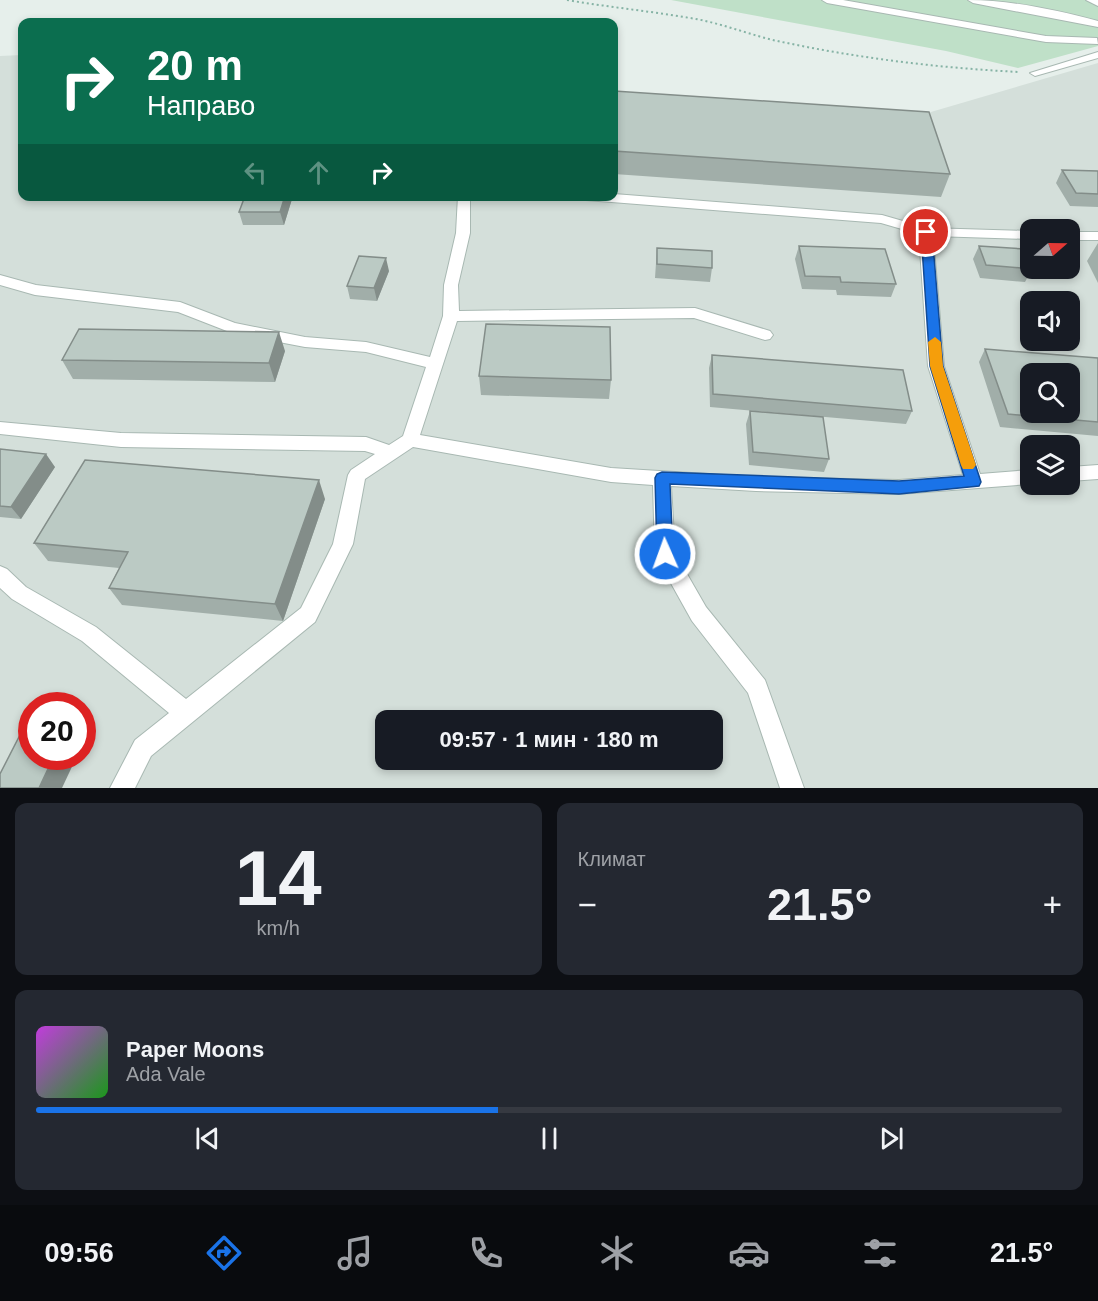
<!DOCTYPE html>
<html lang="ru">
<meta charset="utf-8">
<style>
:root{--surface:#171b24;--page:#242831;--text:#f1f3f6;--muted:#9ea1a6;--line:#363941;--accent:#1a73e8}
body{margin:0;font-family:Helvetica,sans-serif;background:var(--page);color:var(--text);height:100vh;display:flex;flex-direction:column;font-size:22px;white-space:nowrap}
*{box-sizing:border-box;margin:0}
p{font-size:20px;color:var(--muted)}
.icon{flex:none;width:33px;height:33px;fill:none;stroke:currentColor;stroke-width:2;stroke-linecap:round;stroke-linejoin:round}
.map{position:relative;height:788px;overflow:hidden}
.drawer{display:flex;flex-direction:column;gap:15px;padding:15px;background:#0d0f14;flex:1}
.drawer>*{flex:none}
.banner{position:absolute;left:18px;top:18px;width:600px;height:183px;border-radius:12px;box-shadow:0 3px 9px #0003;background:#0b6e4f;color:#fff;overflow:hidden}
.needle{width:39px;rotate:70deg}
.tools{position:absolute;left:1020px;top:219px;display:grid;gap:12px}
.tools a{display:grid;place-items:center;width:60px;height:60px;border-radius:12px;background:var(--surface);box-shadow:0 3px 9px #0003;font-size:30px}
.speed{position:absolute;left:18px;top:692px;display:flex;gap:12px;font-size:30px;font-weight:700;text-align:center}
.speed>*{display:grid;place-content:center;width:78px;height:78px;border-radius:50%;background:var(--surface);box-shadow:0 3px 9px #0003;line-height:1}
.speed .limit{border:9px solid #d22;background:#fff;color:#111}
.pin{position:absolute;display:grid;place-items:center;width:51px;height:51px;color:#fff;margin:-26px;border:3px solid #fff;border-radius:50%;box-shadow:0 2px 6px #0007}
.me{position:absolute;width:66px;margin:-33px;rotate:358deg;stroke-linejoin:round;filter:drop-shadow(0 0 4px #0008)}
.turn{display:flex;align-items:center;gap:21px;height:126px;padding:0 30px;font-size:27px}
.turn .icon{width:78px;height:78px;stroke-width:2.5}
.turn b{display:block;font-size:42px;line-height:51px}
.lanes{display:flex;align-items:center;height:57px;padding:0 30px;background:#0003;justify-content:center;gap:30px;direction:ltr}
.lanes .off{opacity:.35}
.big{font-size:45px;font-weight:600;line-height:1.1}
.drawer .widget{flex:1;display:flex;flex-direction:column;justify-content:center;gap:9px;min-width:0;padding:0 21px;border-radius:12px;background:var(--page)}
.drawer .dial{align-items:center;gap:0}
.dial b{font-size:78px;line-height:1}
.song{display:flex;align-items:center;gap:18px}
.cover{width:72px;height:72px;border-radius:9px;background:linear-gradient(135deg,hsl(290 70% 55%),hsl(120 70% 35%))}
.played{height:6px;border-radius:3px;background:linear-gradient(90deg,var(--accent) 45%,var(--line) 45%)}
.keys{display:flex;justify-content:space-around;direction:ltr}
.heat{display:flex;justify-content:space-between;align-items:center;font-size:33px;direction:ltr}
.drawer .tiles{flex:1;display:grid;gap:15px;grid-template-columns:1fr 1fr}
.widget:last-child{grid-column:span 2}
.trip{position:absolute;left:375px;top:710px;width:348px;height:60px;border-radius:12px;background:var(--surface);box-shadow:0 3px 9px #0003;font-weight:600;line-height:60px;text-align:center}
.menu{display:flex;height:96px;justify-content:space-around;align-items:center;background:#090b0e;color:var(--muted)}
.menu .icon{width:42px;height:42px}
.menu .current{color:var(--accent)}
.menu b{font-size:27px;color:var(--text)}
.map>svg:first-child{display:block}
</style>
<div class="map">
<svg width="1098" height="788" viewBox="0 0 1098 788">
<rect width="100%" height="100%" fill="#e6efeb"/>
<!-- built -->
<path fill="#d4dfda" fill-rule="evenodd" d="M22 55V196H614V99L907 119 1098 63V788H0V56ZM1030 230H1070V268H1030ZM1030 302H1070V340H1030ZM1030 374H1070V412H1030ZM1030 446H1070V484H1030ZM32 705H82V756H32ZM386 720H712V759H386Z"/>
<!-- green -->
<path fill="#bfe0c8" d="M671 0H1098V46L1018 68 946 51Z"/>
<g fill="none" stroke-linecap="round" stroke-linejoin="round">
<defs>
<path id="lane" d="M822 0H843L1046 36 1097 38 1098 44 1046 42 827 3Z
M968 0C1011 0 1056 10 1098 21V27L973 3Z
M1086 0H1098V6Z
M1098 52V58L1035 76 1030 73Z
M614 194 882 215 927 228 1030 231V239L933 236 944 366 980 474 1030 470V484L899 494 756 491 671 486 675 553 706 607 765 680 804 788H780L748 693 692 621 658 560 655 554 653 485 611 482 413 447 365 479 353 544 315 622 151 756 135 788H110L135 740 169 713 82 641 12 599 0 588V566L7 569 26 587 96 627 186 699 301 608 333 544 348 475 351 470 375 454 365 451 121 447 0 434V422L121 433 366 437 389 445 403 436 426 367 366 352 305 347 232 333 178 312 35 295 0 285V275L36 285 180 302 235 323 305 337 366 342 430 357 443 316 444 285 456 233 458 196H470V233L458 285 459 311 695 308 770 331 773 335 770 339 765 340 694 318 457 321 420 435 611 468 756 477 899 480 963 475 928 366 919 234 881 223 586 200 580 196H614Z
M1070 232H1098V240H1070Z
M1098 465V479L1070 481V467Z"/>
</defs>
<!-- lane casing -->
<use href="#lane" stroke="#a8b8b2" stroke-width="2"/>
<!-- path -->
<path stroke="#86b3a5" stroke-width="2" stroke-dasharray="2 3" stroke-linecap="butt" d="M567 0C608 7 649 11 690 18 723 23 754 37 787 43 864 59 941 68 1019 72"/>
<!-- lane -->
<use href="#lane" fill="#fff" fill-rule="evenodd"/>
</g>
<!-- wall -->
<path fill="#a1aea9" d="M614 91 950 174 941 197 614 174Z
M1062 170 1098 171V207L1070 206 1056 183Z
M292 199 284 225H243L239 212Z
M1098 243V283L1087 261Z
M799 246 896 284 891 297 837 295 836 290 802 289 795 259Z
M979 246 1032 269 1025 282 980 278 973 259Z
M657 248 712 268 710 282 655 278Z
M389 271 377 301 350 299 347 286Z
M985 349 1098 358V436L1000 427 979 362Z
M285 351 275 382 73 379 62 360Z
M712 355 912 411 906 424 710 407 709 368Z
M479 376 611 380 609 399 481 395Z
M750 411 829 459 824 472 749 465 746 424Z
M0 449 55 467 21 519 0 517Z
M325 499 283 621 122 605 109 588 119 568 48 561 34 543Z"/>
<!-- shaded-wall -->
<path fill="#838d89" d="M285 196H291L292 199 284 225 280 212Z
M386 258 389 271 377 301 374 288Z
M279 332 285 351 275 382 269 363Z
M46 454 55 467 21 519 11 507Z
M319 480 325 499 283 621 275 604Z
M54 756H77L62 788H39Z"/>
<!-- building -->
<path fill="#bbcac4" stroke="#838d89" stroke-width="1.5" fill-rule="evenodd" d="M614 91 929 112 950 174 614 151Z
M1062 170 1098 171V194L1076 193Z
M245 196H285L280 212H239Z
M799 246 885 249 896 284 841 282 840 277 805 276Z
M979 246 1024 249 1030 268 1032 269 986 265Z
M657 248 712 251V268L657 264Z
M359 256 386 258 374 288 347 286Z
M486 324 610 327 611 380 479 376Z
M79 329 279 332 269 363 62 360Z
M985 349 1098 358V422L1008 414ZM1030 374H1070V412H1030Z
M712 355 903 370 912 411 713 394Z
M750 411 823 417 829 459 753 452Z
M0 449 46 454 11 507 0 506Z
M85 460 319 480 275 604 109 588 128 552 34 543Z
M23 729 32 730V756H54L39 788H0V774Z"/>
<!-- route -->
<path fill="#1a73e8" stroke="#114b97" stroke-width="1.5" d="M926 229 932 232 943 366 981 482 979 486 899 494 670 484 673 554 671 559 665 561 660 559 657 554 655 478 657 474 662 472 899 481 964 476 930 366 921 232Z"/>
<!-- slow -->
<path fill="#f59e0b" d="M935 337 941 342 943 366 976 465 973 469H963L961 465 930 366 928 342Z"/>
</svg>
<div class="tools">
<a><svg class="needle" viewBox="-14 -14 28 28"><path d="M0-13l5 13h-10z" fill="#e53935"/><path d="M0 13l5-13h-10z" fill="#9ea1a6"/></svg></a>
<a><svg class="icon" aria-label="sound" viewBox="0 0 24 24"><path d="M4 9h4l5-4v14l-5-4H4zM17 9q2 3 0 6"/></svg></a>
<a><svg class="icon" aria-label="search" viewBox="0 0 24 24"><circle cx="10" cy="10" r="6"/><path d="M15 15l6 6"/></svg></a>
<a><svg class="icon" aria-label="layers" viewBox="0 0 24 24"><path d="M12 4l9 5-9 5-9-5zM3 14l9 5 9-5"/></svg></a>
</div>
<div class="speed"><div class="limit">20</div></div>
<div class="pin" style="left:926px;top:232px;background:#d93025"><svg class="icon" aria-label="arrive" viewBox="0 0 24 24"><path d="M6 21V4h12l-3 4 3 4H6"/></svg></div>
<svg class="me" style="left:665px;top:554px" viewBox="-20 -20 40 40"><circle r="17" fill="#1a73e8" stroke="#fff" stroke-width="3"/><path d="M0-11L8 9 0 5-8 9z" fill="#fff"/></svg>
<div class="trip">09:57 · 1 мин · 180 m</div>
<div class="banner">
<div class="turn"><svg class="icon" aria-label="right" viewBox="0 0 24 24"><path d="M7 20v-9h11M14 6l5 5-5 5"/></svg><div><b>20 m</b>Направо</div></div>
<div class="lanes"><svg class="icon off" aria-label="left" viewBox="0 0 24 24"><path d="M17 20v-9H6M10 6l-5 5 5 5"/></svg><svg class="icon off" aria-label="ahead" viewBox="0 0 24 24"><path d="M12 20V5M6 11l6-6 6 6"/></svg><svg class="icon" aria-label="right" viewBox="0 0 24 24"><path d="M7 20v-9h11M14 6l5 5-5 5"/></svg></div>
</div>
</div>
<section class="drawer">
<div class="tiles">
<div class="widget dial"><b>14</b><p>km/h</p></div>
<div class="widget"><p>Климат</p>
<div class="heat"><a>−</a><b class="big">21.5°</b><a>+</a></div>
</div>
<div class="widget">
<div class="song"><i class="cover"></i><div><b>Paper Moons</b><p>Ada Vale</p></div></div>
<div class="played"></div>
<div class="keys"><svg class="icon" aria-label="previous" viewBox="0 0 24 24"><path d="M18 5L8 12l10 7zM5 5v14"/></svg><svg class="icon" aria-label="pause" viewBox="0 0 24 24"><path d="M8 5v14M16 5v14"/></svg><svg class="icon" aria-label="next" viewBox="0 0 24 24"><path d="M6 5l10 7-10 7zM19 5v14"/></svg></div>
</div>
</div>
</section>
<nav class="menu">
<b>09:56</b>
<svg class="icon current" aria-label="directions" viewBox="0 0 24 24"><path d="M12 3l9 9-9 9-9-9zM9 14v-3h6M13 9l2 2-2 2"/></svg>
<svg class="icon" aria-label="music" viewBox="0 0 24 24"><path d="M9 18V5l10-2v13"/><circle cx="6" cy="18" r="3"/><circle cx="16" cy="16" r="3"/></svg>
<svg class="icon" aria-label="phone" viewBox="0 0 24 24"><path d="M5 4h4l2 5-3 2q2 4 5 5l2-3 5 2v4C11 20 4 13 5 4z"/></svg>
<svg class="icon" aria-label="climate" viewBox="0 0 24 24"><path d="M12 3v18M4 7l16 10M4 17L20 7"/></svg>
<svg class="icon" aria-label="car" viewBox="0 0 24 24"><path d="M5 17H2v-5l4-1 3-4h7l3 4 3 1v5h-3M9 17h6M6 11h13"/><circle cx="7" cy="17" r="2"/><circle cx="17" cy="17" r="2"/></svg>
<svg class="icon" aria-label="filters" viewBox="0 0 24 24"><path d="M4 7h16M4 17h16"/><circle cx="9" cy="7" r="2"/><circle cx="15" cy="17" r="2"/></svg>
<b>21.5°</b>
</nav>
